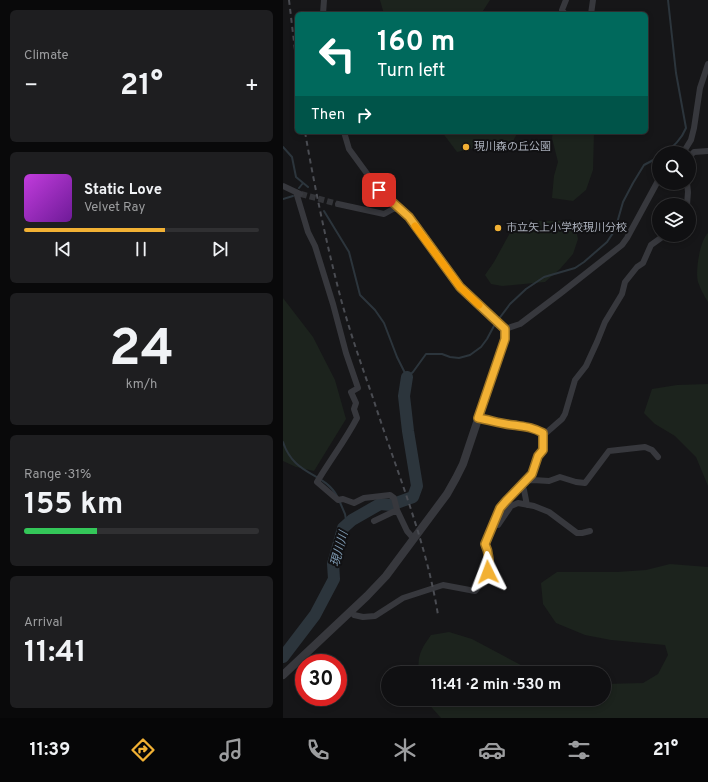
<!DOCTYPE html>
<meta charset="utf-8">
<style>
:root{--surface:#101012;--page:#1e1e20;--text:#f1f3f6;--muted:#9c9d9f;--line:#303032;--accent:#f2b134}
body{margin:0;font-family:Overpass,"Noto Sans JP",sans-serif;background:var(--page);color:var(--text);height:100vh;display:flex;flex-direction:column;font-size:15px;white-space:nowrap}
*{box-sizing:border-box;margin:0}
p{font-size:13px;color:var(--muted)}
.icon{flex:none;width:22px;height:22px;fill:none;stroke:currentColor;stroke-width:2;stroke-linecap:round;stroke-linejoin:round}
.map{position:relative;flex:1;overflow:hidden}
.sheet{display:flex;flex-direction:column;gap:10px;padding:10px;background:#09090a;width:283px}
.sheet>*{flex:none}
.guide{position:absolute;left:12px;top:12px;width:353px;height:122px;border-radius:6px;box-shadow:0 2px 6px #0003,0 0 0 1px var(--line);background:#00695c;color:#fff;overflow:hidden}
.tools{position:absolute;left:369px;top:146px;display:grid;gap:8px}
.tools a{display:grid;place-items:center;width:44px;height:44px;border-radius:50%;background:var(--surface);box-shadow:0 2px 6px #0003,0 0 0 1px var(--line);font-size:20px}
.speed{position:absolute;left:12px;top:654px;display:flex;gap:8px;font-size:20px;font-weight:700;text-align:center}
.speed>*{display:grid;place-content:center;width:52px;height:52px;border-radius:50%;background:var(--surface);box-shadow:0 2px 6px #0003,0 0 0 1px var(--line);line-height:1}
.speed .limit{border:6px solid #d22;background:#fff;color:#111}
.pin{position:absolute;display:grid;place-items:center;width:34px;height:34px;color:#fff;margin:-17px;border-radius:8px;box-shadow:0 2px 6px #0006}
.me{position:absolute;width:44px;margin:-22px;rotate:357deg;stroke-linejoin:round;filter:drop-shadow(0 0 3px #0008)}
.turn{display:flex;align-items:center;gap:14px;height:84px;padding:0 16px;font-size:18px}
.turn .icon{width:52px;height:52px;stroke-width:2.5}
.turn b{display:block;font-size:28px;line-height:34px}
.then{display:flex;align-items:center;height:38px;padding:0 16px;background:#0003;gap:8px;font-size:15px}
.big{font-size:30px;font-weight:700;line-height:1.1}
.sheet .card{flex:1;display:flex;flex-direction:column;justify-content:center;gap:6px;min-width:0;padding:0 14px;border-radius:6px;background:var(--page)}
.sheet .dial{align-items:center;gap:0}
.dial b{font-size:52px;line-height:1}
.song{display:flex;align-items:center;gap:12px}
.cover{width:48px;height:48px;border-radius:6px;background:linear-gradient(135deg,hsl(290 70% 55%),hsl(280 70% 35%))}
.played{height:4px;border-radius:2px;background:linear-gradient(90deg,var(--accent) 60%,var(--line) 60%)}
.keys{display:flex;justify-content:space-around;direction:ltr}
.heat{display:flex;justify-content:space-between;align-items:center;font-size:22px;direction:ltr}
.charge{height:6px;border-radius:3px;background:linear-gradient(90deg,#34c759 31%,var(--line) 0)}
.trip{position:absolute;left:98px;top:666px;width:230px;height:40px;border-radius:20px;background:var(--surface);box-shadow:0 2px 6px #0003,0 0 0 1px var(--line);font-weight:700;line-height:40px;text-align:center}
.tab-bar{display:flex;height:64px;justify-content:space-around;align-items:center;background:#060607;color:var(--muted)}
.tab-bar .icon{width:28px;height:28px}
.tab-bar .selected{color:var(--accent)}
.tab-bar b{font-size:18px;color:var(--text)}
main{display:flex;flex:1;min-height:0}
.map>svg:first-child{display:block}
</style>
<main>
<section class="sheet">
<div class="card"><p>Climate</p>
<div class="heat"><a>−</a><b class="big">21°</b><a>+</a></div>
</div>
<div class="card">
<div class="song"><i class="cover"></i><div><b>Static Love</b><p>Velvet Ray</p></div></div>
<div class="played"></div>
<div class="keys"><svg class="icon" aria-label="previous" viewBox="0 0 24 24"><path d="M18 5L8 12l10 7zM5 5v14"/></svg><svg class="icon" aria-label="pause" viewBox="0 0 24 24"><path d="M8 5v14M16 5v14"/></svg><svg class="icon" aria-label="next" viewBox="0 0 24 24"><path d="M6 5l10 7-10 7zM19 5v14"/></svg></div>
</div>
<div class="card dial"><b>24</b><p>km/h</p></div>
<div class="card"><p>Range · 31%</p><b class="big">155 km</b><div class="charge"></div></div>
<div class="card"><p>Arrival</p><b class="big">11:41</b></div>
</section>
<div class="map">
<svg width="425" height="718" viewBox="0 0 425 718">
<rect width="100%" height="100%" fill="#161618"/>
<!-- green -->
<path fill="#1c231d" d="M97 0H207L198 14H101Z
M159 132H235L230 141H222L174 152Z
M270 132H311L310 170 303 190 290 201 269 198 271 176 275 162 269 138Z
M249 221H282L288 223 293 230 295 239 290 254 277 269 262 282 219 286 208 284 202 275 211 262 229 229 236 223Z
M425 233V302C421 296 417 288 415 282 412 271 417 240 425 233Z
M0 298 30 337 52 380 63 419 31 471 13 467 0 461Z
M425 384V486L413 457 392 436 372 424 361 413 369 389 394 385Z
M387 564 425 567V718H158L143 701V699H321V684L360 683 375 674 385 655 382 645 328 640 302 635 273 623 260 604 258 583 274 572H334L363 570Z
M166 632 189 639 253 673H136C134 656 138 649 148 635Z"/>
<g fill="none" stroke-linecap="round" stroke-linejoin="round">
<!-- stream -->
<path stroke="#2c353c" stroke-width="2" d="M0 147 9 157 13 177 25 187
M381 153C391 146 398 140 403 128L393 73 385 0
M16 188 20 183
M0 199 10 196
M41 211 66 252 77 295 92 310 101 323 114 357 124 377 130 372 143 354H159L167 357 176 358 187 355 198 347 204 339 212 324 227 304 243 289 261 277 292 268 301 262 324 242 332 230 340 202 350 183 361 165 376 157
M0 442C11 476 41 472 54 496
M56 500 62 514 64 525"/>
<!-- river -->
<path stroke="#2c353c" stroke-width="12" d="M0 657 32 615 51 579 50 564 60 528 69 520 97 504 108 505 130 497 134 486 125 431 121 396 124 377"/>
<!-- minor-tunnel -->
<path stroke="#333438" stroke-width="6" stroke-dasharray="6 3" stroke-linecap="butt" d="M18 194 55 204"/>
<!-- minor -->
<path stroke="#37383d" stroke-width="6" d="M40 14 41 0
M282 14 279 10 283 0
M308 14 310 0
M61 132 66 149 96 190 126 217 177 287 222 329 237 324 278 293 339 245 344 238 376 179
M400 153 408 140 411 128 417 88 425 64
M406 157 411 152 425 151
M404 183 405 192 404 205
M0 186 17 194
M13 192 25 232 32 246 50 304 63 353 75 388 68 392 73 403 71 409 74 418C62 441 47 460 34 482L55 500 60 499 71 503 81 498 107 495 111 498 114 510
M55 204 101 214 110 209 116 208
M195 418C207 420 218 424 230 425 243 427 249 427 261 433H263L279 419 282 414 292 380 303 366 314 342 322 322 339 294 342 282 354 267 360 263 368 245 382 235
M242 481 250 480 266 481 277 477 293 482 302 483 326 451 362 447 369 450 375 457
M239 485 241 490 244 505
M91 521 114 510 124 531 131 539
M210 524 215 525 228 506 235 503 251 506 266 512 294 533H299L307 531
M68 611 71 615 80 617 92 616 120 598 160 585 192 591C202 579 208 573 205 557 204 552 204 549 202 544L217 508 223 501 249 474 252 463 260 450 261 433"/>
<!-- tertiary -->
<path stroke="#37383d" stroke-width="8" d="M0 675 84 596 103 576 164 494 173 478 180 464 222 339V329"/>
<!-- rail -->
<path stroke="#4a4c52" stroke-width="2" stroke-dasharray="5 4" stroke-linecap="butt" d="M6 0 14 67
M22 132C32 189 44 247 59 303 68 335 79 367 90 398 113 470 143 540 155 615"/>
</g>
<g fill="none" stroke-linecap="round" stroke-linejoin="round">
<defs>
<path id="route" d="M96 190 126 217 177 287 222 329V339L195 418C207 420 218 424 230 425 243 427 249 427 260 433V450L255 456 249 474 223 501 217 508 202 544C206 552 207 564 205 572"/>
</defs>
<!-- route casing -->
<use href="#route" stroke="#9d7322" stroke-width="10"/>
<!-- route -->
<use href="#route" stroke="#f2b134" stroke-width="7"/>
<!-- slow -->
<path stroke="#f59e0b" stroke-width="7" d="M132 226 177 287 196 305"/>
</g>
<!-- markers -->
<g fill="#f2b134" stroke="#111113" stroke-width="1.5">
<circle cx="183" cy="147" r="4"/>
<circle cx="215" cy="228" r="4"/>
</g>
<g text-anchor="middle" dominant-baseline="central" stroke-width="4" stroke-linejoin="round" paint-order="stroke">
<!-- poi labels -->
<g font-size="11" fill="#a8adb8" stroke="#111113" text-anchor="start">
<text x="191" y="147">現川森の丘公園</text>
<text x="223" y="228">市立矢上小学校現川分校</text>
</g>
<!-- water labels -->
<g font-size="12" font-style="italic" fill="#7f9bb3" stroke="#111113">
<text transform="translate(57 549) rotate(-75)">現川川</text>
</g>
</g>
</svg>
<div class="tools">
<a><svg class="icon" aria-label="search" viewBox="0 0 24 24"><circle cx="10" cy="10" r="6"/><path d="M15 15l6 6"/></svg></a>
<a><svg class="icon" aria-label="layers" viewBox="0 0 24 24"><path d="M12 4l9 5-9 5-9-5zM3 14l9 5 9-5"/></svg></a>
</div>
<div class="speed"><div class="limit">30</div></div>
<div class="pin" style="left:96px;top:190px;background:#d93025"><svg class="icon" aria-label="arrive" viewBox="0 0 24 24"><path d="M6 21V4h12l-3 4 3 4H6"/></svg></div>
<svg class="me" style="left:205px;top:572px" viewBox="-20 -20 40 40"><path d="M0-17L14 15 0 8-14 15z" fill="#f2b134" stroke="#fff" stroke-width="4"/></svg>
<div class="trip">11:41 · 2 min · 530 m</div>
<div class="guide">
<div class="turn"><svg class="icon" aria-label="left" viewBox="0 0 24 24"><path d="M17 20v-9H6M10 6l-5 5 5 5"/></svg><div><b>160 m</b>Turn left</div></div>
<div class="then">Then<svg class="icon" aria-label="right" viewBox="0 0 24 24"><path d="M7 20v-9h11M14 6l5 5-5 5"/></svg></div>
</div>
</div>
</main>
<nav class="tab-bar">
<b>11:39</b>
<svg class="icon selected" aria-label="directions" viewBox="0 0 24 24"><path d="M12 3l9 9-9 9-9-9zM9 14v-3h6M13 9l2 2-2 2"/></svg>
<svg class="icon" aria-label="music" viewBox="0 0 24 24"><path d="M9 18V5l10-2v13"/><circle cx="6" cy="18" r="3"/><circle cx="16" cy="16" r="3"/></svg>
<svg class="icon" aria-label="phone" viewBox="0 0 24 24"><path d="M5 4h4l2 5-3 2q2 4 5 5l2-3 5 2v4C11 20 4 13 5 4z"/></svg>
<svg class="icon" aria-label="climate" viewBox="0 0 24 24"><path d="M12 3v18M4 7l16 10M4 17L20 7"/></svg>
<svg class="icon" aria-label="car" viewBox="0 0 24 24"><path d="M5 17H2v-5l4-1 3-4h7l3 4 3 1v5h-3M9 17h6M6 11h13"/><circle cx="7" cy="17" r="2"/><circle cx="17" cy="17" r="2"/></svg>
<svg class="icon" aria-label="filters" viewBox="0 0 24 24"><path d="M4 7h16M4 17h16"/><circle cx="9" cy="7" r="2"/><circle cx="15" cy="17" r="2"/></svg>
<b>21°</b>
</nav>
